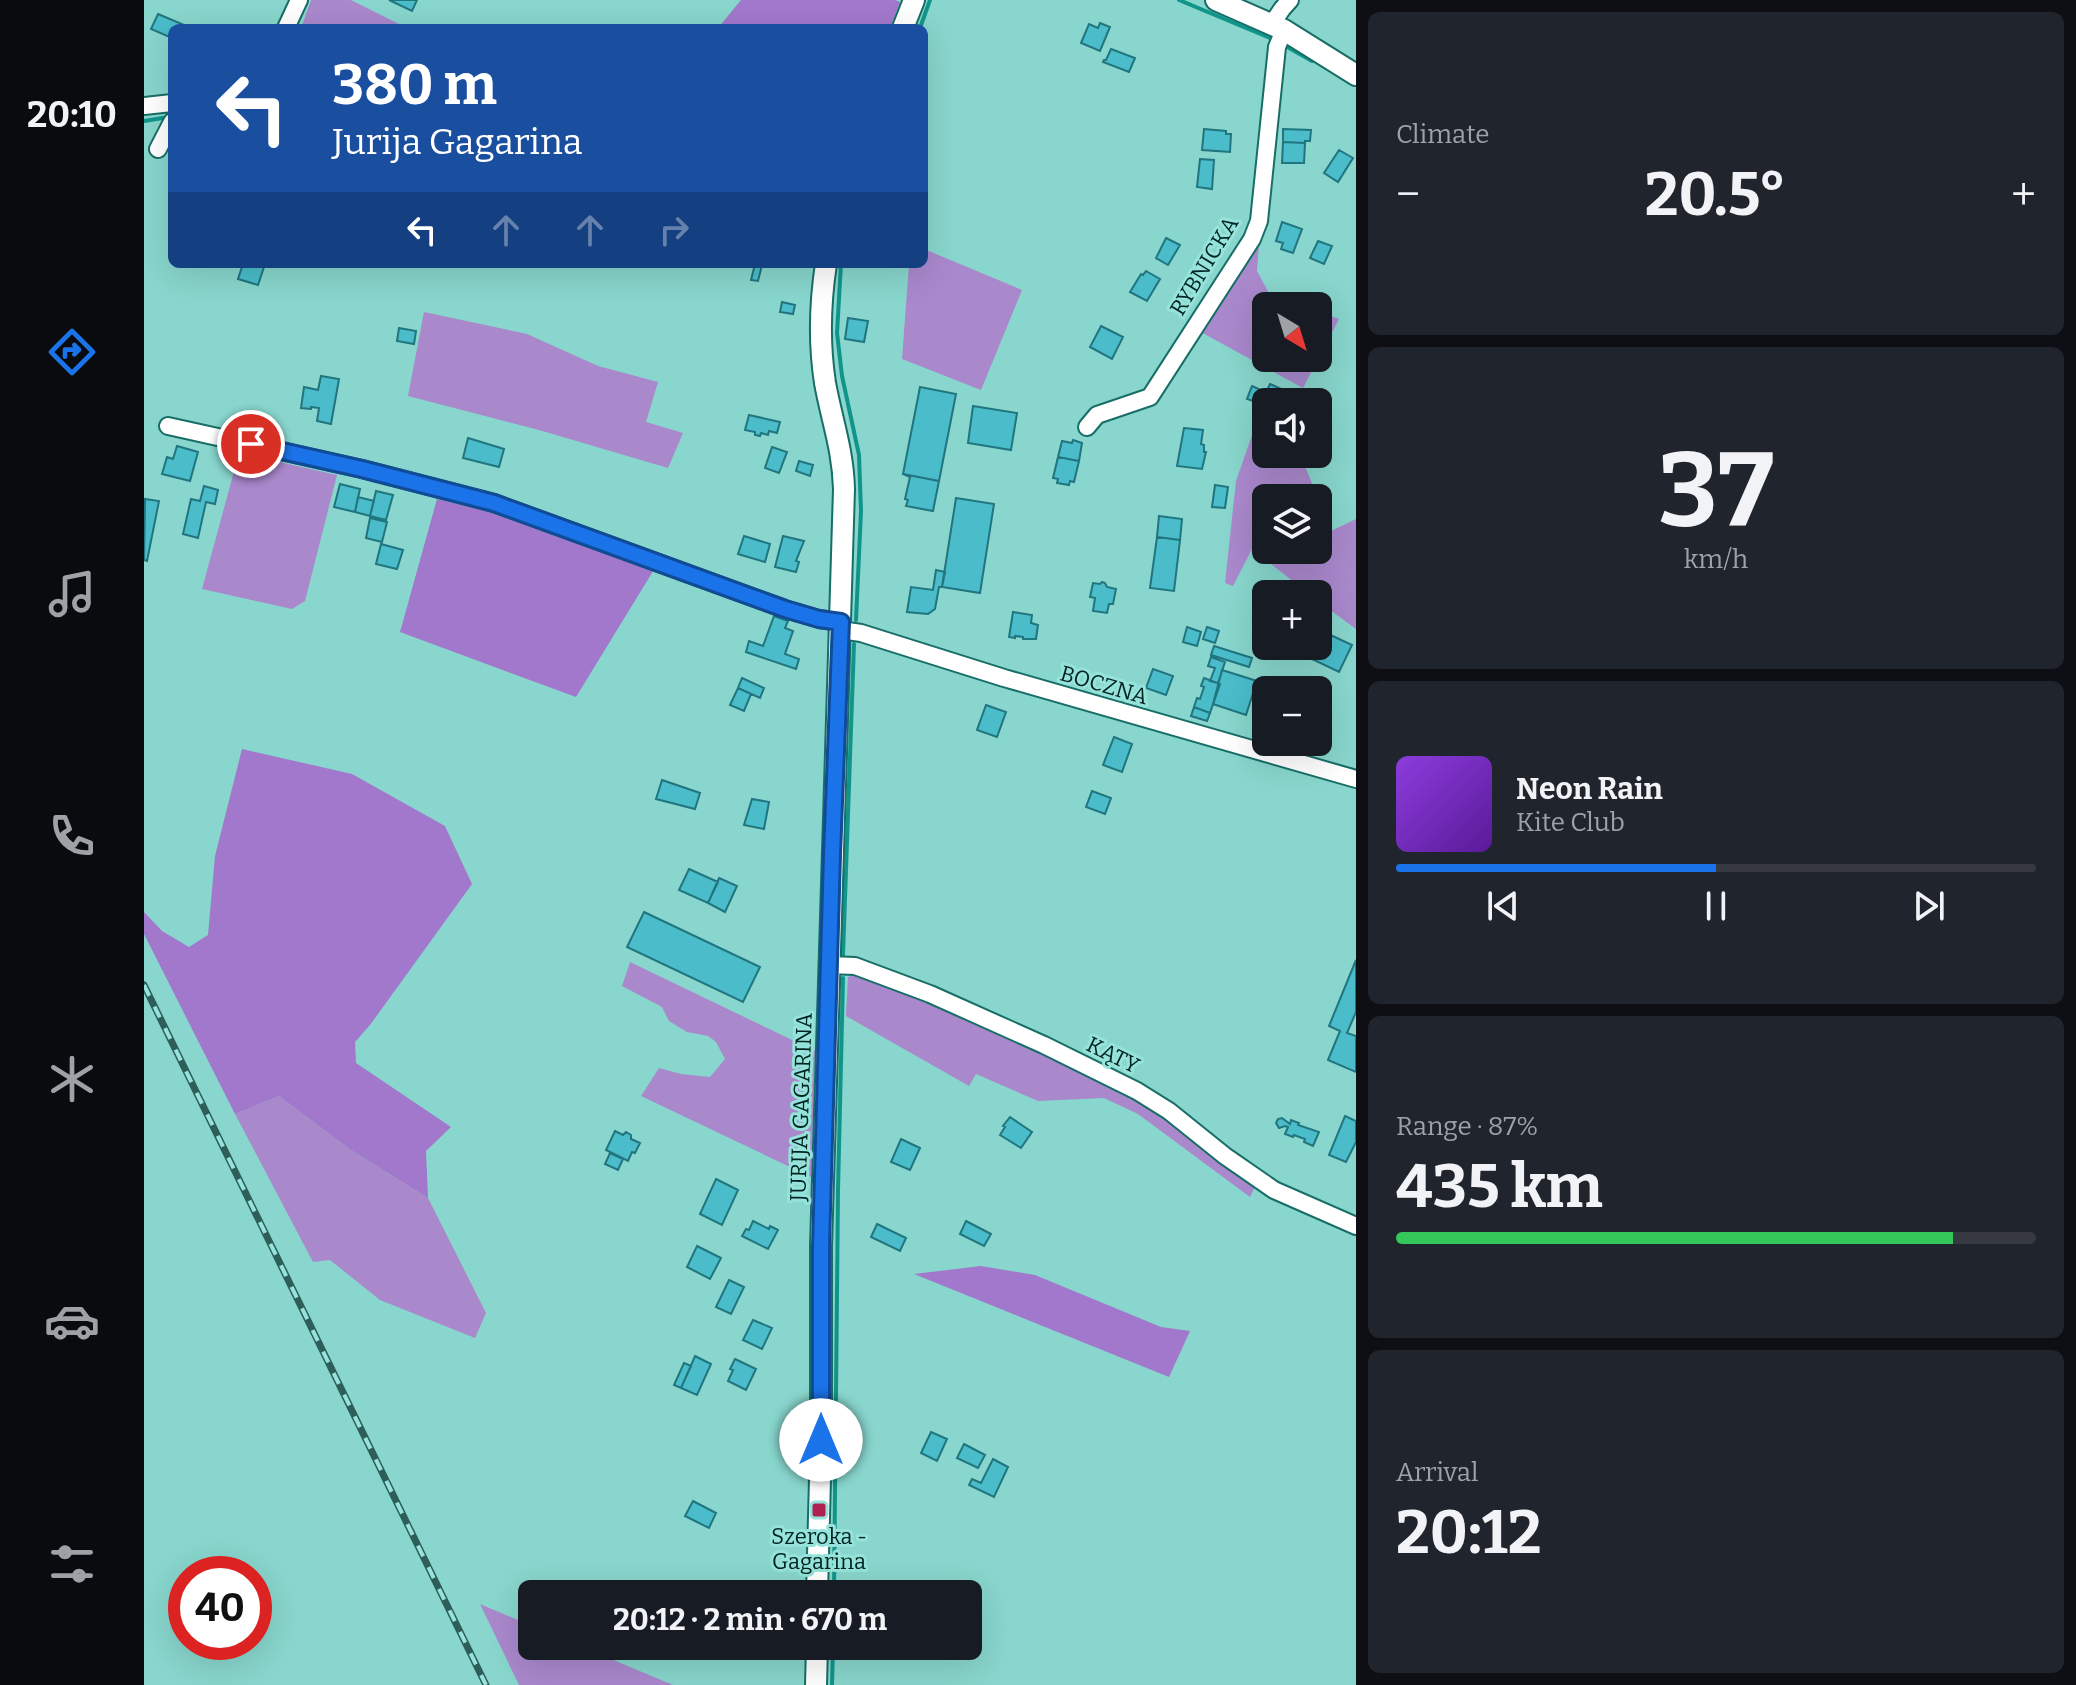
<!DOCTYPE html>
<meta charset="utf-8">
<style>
:root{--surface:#171b24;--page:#20242c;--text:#f1f3f6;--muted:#9ea1a6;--line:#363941;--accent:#1a73e8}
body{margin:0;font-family:Bitter,serif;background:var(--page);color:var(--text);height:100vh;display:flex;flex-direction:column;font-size:30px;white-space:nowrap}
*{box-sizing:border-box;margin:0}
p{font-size:26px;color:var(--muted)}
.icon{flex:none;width:44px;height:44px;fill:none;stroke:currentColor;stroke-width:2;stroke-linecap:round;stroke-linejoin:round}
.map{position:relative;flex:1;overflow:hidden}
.sheet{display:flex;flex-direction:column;gap:12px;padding:12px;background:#0d0f14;width:720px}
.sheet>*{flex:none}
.banner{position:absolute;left:24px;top:24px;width:760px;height:244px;border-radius:12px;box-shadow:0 8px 32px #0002;background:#1a4fa0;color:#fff;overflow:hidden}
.needle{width:52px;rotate:142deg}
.tools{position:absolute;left:1108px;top:292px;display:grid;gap:16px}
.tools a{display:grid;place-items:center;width:80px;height:80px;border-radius:12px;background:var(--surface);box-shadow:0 8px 32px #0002;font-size:40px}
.speed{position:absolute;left:24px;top:1556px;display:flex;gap:16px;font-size:40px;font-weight:700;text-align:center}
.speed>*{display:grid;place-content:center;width:104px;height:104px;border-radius:50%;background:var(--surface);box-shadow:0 8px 32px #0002;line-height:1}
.speed .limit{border:12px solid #d22;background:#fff;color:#111}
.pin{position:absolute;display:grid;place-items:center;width:68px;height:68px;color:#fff;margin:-34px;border:4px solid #fff;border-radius:50%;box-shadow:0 2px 8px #0007}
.me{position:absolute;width:88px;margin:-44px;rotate:0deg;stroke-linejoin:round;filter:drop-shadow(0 0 6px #0008)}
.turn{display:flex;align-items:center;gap:28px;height:168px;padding:0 32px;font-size:36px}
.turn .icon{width:104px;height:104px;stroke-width:2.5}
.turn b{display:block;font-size:56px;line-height:68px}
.lanes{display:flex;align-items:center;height:76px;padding:0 32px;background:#0003;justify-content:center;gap:40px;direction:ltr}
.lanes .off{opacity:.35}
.big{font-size:60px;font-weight:700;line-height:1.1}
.sheet .tile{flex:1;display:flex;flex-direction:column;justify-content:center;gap:12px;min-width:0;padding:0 28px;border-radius:12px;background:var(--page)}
.sheet .dial{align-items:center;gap:0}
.dial b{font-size:104px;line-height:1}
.song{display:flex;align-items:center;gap:24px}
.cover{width:96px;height:96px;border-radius:12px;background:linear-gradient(135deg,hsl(270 70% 55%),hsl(270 70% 35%))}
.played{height:8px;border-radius:4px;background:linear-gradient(90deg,var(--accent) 50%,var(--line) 50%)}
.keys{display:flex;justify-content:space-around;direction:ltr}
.heat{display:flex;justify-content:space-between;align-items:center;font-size:44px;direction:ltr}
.charge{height:12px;border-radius:6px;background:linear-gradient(90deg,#34c759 87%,var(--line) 0)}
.trip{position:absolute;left:374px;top:1580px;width:464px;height:80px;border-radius:12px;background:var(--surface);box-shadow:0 8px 32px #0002;font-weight:700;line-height:80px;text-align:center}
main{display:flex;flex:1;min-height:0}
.tab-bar{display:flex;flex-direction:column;width:144px;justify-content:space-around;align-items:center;background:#090b0e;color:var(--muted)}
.tab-bar .icon{width:56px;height:56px}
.tab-bar .selected{color:var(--accent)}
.tab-bar b{font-size:36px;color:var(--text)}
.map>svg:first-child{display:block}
</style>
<main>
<nav class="tab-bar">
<b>20:10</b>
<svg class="icon selected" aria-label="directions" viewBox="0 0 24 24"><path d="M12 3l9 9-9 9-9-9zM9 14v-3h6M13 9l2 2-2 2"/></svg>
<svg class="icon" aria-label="music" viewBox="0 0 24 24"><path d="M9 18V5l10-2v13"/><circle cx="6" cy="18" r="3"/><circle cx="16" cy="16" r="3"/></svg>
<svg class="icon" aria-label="phone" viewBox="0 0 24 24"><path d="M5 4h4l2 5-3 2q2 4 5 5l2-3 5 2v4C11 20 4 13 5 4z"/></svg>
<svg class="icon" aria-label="climate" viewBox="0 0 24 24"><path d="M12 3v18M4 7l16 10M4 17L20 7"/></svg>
<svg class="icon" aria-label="car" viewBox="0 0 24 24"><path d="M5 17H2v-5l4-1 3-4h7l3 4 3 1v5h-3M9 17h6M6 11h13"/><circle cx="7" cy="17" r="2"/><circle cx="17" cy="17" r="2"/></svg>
<svg class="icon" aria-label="filters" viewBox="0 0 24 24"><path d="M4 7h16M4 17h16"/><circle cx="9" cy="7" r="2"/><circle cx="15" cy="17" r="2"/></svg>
</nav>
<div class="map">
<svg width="1212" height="1685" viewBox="0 0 1212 1685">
<rect width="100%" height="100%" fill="#88d6cd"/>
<!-- green -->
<path fill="#a988cc" d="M167 0H207L263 28H157Z
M1116 230 1113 271 1126 295 1157 306H1122V358H1174V312L1195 319 1159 388 1055 331Z
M780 249 878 290 837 390 758 359 765 264H780Z
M280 312 383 334 454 366 514 382 502 422 539 433 524 468 395 430 264 396Z
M1115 415 1122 416V454H1156L1174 498H1122V550H1174V499L1187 531 1212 519V629L1174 601V594H1165L1108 549 1089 586 1081 583 1092 481Z
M95 453 193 475 161 601 148 609 58 589Z
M486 962 671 1051 667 1177 497 1096 515 1068 537 1074 566 1077 581 1059 572 1042 564 1036 543 1032 525 1021 518 1007 478 986Z
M716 973 791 1007 869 1037 1005 1104 1113 1183 1106 1197 994 1114 960 1098 894 1101 832 1074 825 1086 702 1016 704 977Z
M135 1096 207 1150 284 1198 342 1313 331 1338 236 1300 186 1260 169 1262 91 1114Z
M336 1604 388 1626V1646H436L529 1685H375Z"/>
<!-- forest -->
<path fill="#a278cc" d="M597 0H751L756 2 746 28H574Z
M293 499 347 512 511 568 432 697 256 632Z
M98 749 208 774 301 826 328 884 226 1025 211 1042 212 1063 307 1127 282 1151 284 1198 207 1150 135 1096 91 1114 0 934V912L18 931 45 947 64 935 71 856Z
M837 1266 891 1275 1017 1327 1046 1331 1025 1377 770 1274Z"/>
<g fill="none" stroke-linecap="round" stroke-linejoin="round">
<!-- stream -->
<path stroke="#11958b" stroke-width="4" d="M1035 0 1126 38
M776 28 786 0
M1145 48 1168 61
M0 121 25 117
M697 264 693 333 698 376 715 455 717 511 712 620
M699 955 710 644
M690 1594 694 1190 699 978
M688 1685 689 1646"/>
</g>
<!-- building -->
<path fill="#4abcca" stroke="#20757e" stroke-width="2" d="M245 0H273L268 11Z
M14 14 45 27 44 28H28V38L7 29Z
M956 23 966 27 956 51 937 43 945 24 954 28Z
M967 49 991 58 985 72 959 62 960 60H962Z
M1060 129 1082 131V134H1087L1086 152 1058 150Z
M1139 129 1167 130 1166 141H1161V143L1139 142Z
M1139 142 1161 143 1160 163H1138Z
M1195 150 1209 158 1194 182 1180 173Z
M1056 159 1070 160 1068 189 1053 187Z
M1138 222 1158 229 1149 253 1137 249 1139 243 1132 241Z
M1022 238 1036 245 1024 265 1012 258Z
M1174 241 1188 246 1180 264 1166 258Z
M99 264H121L114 285 94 279Z
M611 264 618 265 614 281 607 280Z
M1002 271 1016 279 1003 301 986 292 997 274 999 275Z
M638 302 651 305 649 314 636 312Z
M704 318 724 321 720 342 701 339Z
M957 326 979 337 968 359 946 347Z
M255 328 272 331 270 344 253 341Z
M177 376 195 379 187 424 173 421 175 408 167 407V409L157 408 160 387 174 390Z
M1126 384 1144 392 1139 402H1130L1120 397Z
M1108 386 1117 390 1112 402 1103 399Z
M776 387 812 394 795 481 759 474Z
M829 406 873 413 867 450 824 443Z
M605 415 636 422 633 433 625 431 624 435 617 433 616 436 611 435V432L601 430Z
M1040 428 1059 430 1057 444 1060 445V452H1062L1058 469 1033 466Z
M324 438 360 449 355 467 319 458Z
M929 440 938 443 935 461 914 457 918 441 928 443Z
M33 446 54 452 46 481 18 474 23 457 29 459Z
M628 447 643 452 635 473 621 468Z
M914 457 935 461 930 482 926 481 925 485 913 483 914 479 909 478Z
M655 461 669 465 666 476 652 471Z
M759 474 795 481 789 511 762 506 764 500 761 499 766 477Z
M196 484 216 489 211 512 190 507Z
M1071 485 1084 487 1081 508 1068 507Z
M60 486 74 490 71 504 62 502 54 538 39 534 47 499 56 501Z
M232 491 249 495 242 520 226 516Z
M214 497 230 501 226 516 211 512Z
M812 498 850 504 836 593 798 587Z
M1 499 15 501 3 561 0 560Z
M1015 516 1038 519 1036 540 1013 537Z
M226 518 243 522 238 542 222 538Z
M600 536 626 544 621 562 594 554Z
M639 536 660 541 652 561 655 562 652 572 631 567Z
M1013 537 1036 540 1030 591 1006 588Z
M237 544 259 550 253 569 232 564Z
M792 570 801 572 798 587H795L791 609 784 614 763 612 767 587 789 590Z
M958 582 961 583 963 587 972 589 969 604H965L963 613 949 611 951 598 946 597 949 583 956 584Z
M869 612 888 615 887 623 894 625 892 639H879V637L871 636V638L865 637Z
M630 616 644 621 641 628 649 631 641 654 655 659 652 669 602 652 605 641 619 646Z
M1043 627 1057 632 1053 646 1039 642Z
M1063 627 1075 631 1071 643 1059 639Z
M1180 632 1208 645 1195 672 1168 659Z
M1070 646 1108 658 1105 667 1067 655Z
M1067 657 1081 662 1074 683 1066 681 1071 668 1064 666Z
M1009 669 1029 676 1022 695 1002 688Z
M1078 670 1113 681 1102 715 1069 704Z
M598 678 620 688 616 698 594 688Z
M1060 678 1076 684 1066 713 1050 707 1053 698 1056 699 1060 687 1057 686Z
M594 688 607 694 600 711 586 705Z
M842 705 862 712 853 737 833 730Z
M1050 707 1066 713 1063 721 1047 716Z
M970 737 988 744 978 772 959 765Z
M518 780 556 793 551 809 512 799Z
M948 791 967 798 961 814 942 807Z
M608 799 625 802 620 829 600 825Z
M545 869 574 882 564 903 535 890Z
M575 878 593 886 581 912 564 903Z
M500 912 616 967 599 1002 483 947Z
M1212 960V1012L1203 1033 1212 1036V1072L1184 1060 1196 1031 1185 1026Z
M1201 1116 1212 1121V1142L1202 1162 1185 1155Z
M866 1117 888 1132 877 1148 856 1135 861 1127 859 1126Z
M1138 1118 1146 1124 1147 1120 1155 1123 1154 1125 1175 1132 1169 1146 1160 1142 1161 1139 1150 1135 1149 1137 1141 1134 1144 1127 1141 1126 1135 1128 1132 1123 1134 1119Z
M471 1131 479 1135 482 1132 487 1135V1139L496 1143 491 1153 488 1152 484 1161 462 1150Z
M757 1139 776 1148 766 1170 747 1162Z
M466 1153 479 1159 474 1170 461 1164Z
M572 1179 594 1190 578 1225 556 1214Z
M609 1221 625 1229 626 1226 634 1230 624 1249 598 1236 602 1229 605 1230Z
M822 1221 847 1234 840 1246 816 1234Z
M733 1224 762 1238 756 1251 727 1237Z
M553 1246 577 1258 566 1279 543 1267Z
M585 1280 600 1287 587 1314 572 1307Z
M609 1320 628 1328 618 1349 599 1340Z
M551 1356 567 1364 553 1395 537 1388Z
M591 1359 612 1369 602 1390 584 1381 589 1370 586 1369Z
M540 1363 547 1366 537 1388 530 1385Z
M787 1432 803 1439 793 1461 777 1453Z
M820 1444 841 1455 834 1468 813 1458Z
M849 1459 864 1467 850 1497 825 1485 828 1479 837 1483Z
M549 1501 572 1513 565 1528 541 1516Z"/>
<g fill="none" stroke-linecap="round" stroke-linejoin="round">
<defs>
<path id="minor" d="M1128 24 1138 9 1146 0
M142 28 155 0
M0 106 28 103
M14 149 28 122
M24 426 218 469 350 503 641 609 675 619 697 622
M943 427 953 415 1006 397 1108 239 1115 221 1133 47 1140 30
M697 630 717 633 860 678 1212 779
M685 965 711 966 786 994 900 1045 993 1091 1025 1111 1081 1156 1130 1190 1212 1226"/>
<path id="tertiary" d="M1072 0 1140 30 1212 75
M759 28 770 0
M673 1594 677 1440V1246L700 489C699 450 688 421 681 383 675 344 676 303 682 264
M672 1685 673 1646"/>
</defs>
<!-- minor casing -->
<use href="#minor" stroke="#176e66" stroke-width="20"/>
<!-- tertiary casing -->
<use href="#tertiary" stroke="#176e66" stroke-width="24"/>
<!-- minor -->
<use href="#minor" stroke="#fff" stroke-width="16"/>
<!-- tertiary -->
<use href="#tertiary" stroke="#fff" stroke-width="20"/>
<defs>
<path id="rail" d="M0 985 342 1685"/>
</defs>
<!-- rail casing -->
<use href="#rail" stroke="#2d5e59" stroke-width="7"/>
<!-- rail -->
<use href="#rail" stroke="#95e3da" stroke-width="4" stroke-dasharray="12" stroke-linecap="butt"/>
</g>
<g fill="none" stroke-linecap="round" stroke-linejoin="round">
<defs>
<path id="route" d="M107 444 218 469 350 503 641 609 675 619 697 622 688 854 677 1246V1440"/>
</defs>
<!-- route casing -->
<use href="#route" stroke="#114b97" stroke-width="20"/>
<!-- route -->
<use href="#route" stroke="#1a73e8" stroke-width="14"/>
</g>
<!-- markers -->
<rect fill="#b02053" stroke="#95e3da" stroke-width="3" x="667" y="1502" width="16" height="16" rx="4"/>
<g text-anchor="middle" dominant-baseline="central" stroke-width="6" stroke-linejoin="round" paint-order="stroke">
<!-- street labels -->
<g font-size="22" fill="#022421" stroke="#95e3da">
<text transform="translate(1060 266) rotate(-59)">RYBNICKA</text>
<text transform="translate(960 685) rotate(16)">BOCZNA</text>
<text transform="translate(969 1055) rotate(26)">KĄTY</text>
<text transform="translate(657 1107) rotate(-88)">JURIJA GAGARINA</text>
</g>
<!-- poi labels -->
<g font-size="22" fill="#022421" stroke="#95e3da">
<text x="675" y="1536">Szeroka -<tspan x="675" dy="25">Gagarina</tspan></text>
</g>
</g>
</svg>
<div class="tools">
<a><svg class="needle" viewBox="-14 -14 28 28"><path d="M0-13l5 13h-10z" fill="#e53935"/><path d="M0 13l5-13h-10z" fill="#9ea1a6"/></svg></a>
<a><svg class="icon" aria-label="sound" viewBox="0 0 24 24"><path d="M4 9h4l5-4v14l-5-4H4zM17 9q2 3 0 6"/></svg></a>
<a><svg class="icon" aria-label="layers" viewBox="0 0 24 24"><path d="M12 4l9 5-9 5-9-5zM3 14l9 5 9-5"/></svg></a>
<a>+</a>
<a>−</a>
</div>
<div class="speed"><div class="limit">40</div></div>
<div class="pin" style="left:107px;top:444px;background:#d93025"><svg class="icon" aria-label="arrive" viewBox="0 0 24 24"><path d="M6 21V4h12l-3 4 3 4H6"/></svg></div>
<svg class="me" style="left:677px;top:1440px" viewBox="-20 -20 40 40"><circle r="19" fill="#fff"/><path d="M0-13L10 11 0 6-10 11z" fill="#1a73e8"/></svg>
<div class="trip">20:12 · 2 min · 670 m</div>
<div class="banner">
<div class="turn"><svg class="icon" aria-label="left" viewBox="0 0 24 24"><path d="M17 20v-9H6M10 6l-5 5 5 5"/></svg><div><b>380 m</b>Jurija Gagarina</div></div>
<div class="lanes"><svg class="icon" aria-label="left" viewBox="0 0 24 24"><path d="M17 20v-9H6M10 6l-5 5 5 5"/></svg><svg class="icon off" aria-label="ahead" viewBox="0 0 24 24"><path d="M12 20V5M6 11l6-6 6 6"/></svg><svg class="icon off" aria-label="ahead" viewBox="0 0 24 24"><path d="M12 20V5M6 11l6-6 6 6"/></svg><svg class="icon off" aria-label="right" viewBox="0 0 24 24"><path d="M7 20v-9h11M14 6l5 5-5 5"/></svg></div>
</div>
</div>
<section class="sheet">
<div class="tile"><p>Climate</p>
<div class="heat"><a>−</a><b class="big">20.5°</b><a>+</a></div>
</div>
<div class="tile dial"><b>37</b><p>km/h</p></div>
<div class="tile">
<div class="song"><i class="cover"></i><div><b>Neon Rain</b><p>Kite Club</p></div></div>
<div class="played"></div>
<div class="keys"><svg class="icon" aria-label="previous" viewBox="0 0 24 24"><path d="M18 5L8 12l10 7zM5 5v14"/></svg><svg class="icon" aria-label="pause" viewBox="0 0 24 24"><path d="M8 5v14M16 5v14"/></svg><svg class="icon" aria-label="next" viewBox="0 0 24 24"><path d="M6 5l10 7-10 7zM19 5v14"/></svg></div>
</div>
<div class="tile"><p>Range · 87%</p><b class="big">435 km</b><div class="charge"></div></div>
<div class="tile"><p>Arrival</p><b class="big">20:12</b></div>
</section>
</main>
